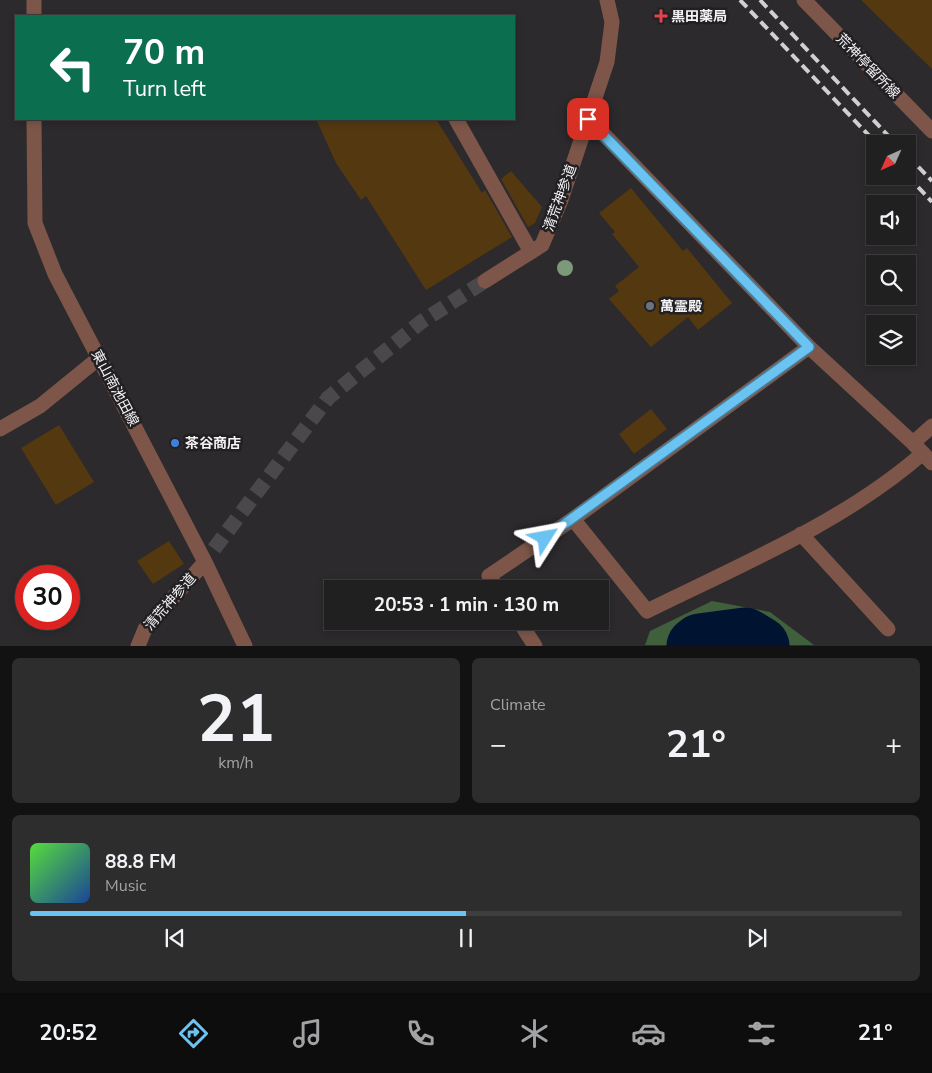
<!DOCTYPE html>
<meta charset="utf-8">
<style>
:root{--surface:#212021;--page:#2d2d2e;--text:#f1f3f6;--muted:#a2a3a5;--line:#3e3e3f;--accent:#6bc3f2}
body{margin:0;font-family:"Nunito Sans","Noto Sans JP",sans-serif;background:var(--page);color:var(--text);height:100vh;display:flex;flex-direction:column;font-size:19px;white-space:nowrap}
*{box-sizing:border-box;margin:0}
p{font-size:16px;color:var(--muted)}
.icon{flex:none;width:28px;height:28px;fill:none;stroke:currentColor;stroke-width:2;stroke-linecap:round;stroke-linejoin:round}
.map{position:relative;height:646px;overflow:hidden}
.side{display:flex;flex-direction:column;gap:12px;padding:12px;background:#121212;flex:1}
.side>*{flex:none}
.top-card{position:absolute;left:15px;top:15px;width:500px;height:105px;border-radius:0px;box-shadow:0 2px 8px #0003,0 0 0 1px var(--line);background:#0b6e4f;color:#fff;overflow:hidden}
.needle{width:32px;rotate:225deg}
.buttons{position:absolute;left:866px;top:135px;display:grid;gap:10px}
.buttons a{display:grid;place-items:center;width:50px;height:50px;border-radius:0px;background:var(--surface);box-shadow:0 2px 8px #0003,0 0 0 1px var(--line);font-size:25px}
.speed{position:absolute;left:15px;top:565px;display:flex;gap:10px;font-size:25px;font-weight:700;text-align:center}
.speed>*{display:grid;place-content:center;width:65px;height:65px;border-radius:50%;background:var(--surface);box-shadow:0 2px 8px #0003,0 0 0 1px var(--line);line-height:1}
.speed .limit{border:8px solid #d22;background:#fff;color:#111}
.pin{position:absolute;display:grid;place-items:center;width:42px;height:42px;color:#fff;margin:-21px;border-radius:10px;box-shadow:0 2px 8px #0006}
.me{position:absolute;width:55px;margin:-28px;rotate:56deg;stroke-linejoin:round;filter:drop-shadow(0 0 4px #0008)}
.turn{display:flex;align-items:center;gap:18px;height:105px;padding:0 25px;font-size:22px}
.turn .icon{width:65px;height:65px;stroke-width:2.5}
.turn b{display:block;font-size:35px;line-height:42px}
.big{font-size:38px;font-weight:700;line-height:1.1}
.side .tile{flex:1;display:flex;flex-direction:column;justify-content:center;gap:8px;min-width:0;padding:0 18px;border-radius:8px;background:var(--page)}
.side .dial{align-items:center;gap:0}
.dial b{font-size:65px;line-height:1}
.song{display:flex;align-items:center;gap:15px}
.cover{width:60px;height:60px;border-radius:8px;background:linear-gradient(135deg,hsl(110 70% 55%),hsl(220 70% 35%))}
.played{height:5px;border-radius:2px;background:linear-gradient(90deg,var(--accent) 50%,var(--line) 50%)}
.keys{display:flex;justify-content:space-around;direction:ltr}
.heat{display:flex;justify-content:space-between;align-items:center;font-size:28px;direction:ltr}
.side .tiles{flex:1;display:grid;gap:12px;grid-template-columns:1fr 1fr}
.tile:last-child{grid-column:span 2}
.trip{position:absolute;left:324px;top:580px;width:285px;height:50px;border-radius:0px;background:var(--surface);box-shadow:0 2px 8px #0003,0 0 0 1px var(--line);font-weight:700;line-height:50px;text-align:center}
.menu{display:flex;height:80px;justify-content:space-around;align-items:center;background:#0d0d0d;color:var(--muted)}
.menu .icon{width:35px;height:35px}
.menu .active{color:var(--accent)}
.menu b{font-size:22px;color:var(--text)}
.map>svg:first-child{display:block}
</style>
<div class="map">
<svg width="932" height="646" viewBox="0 0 932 646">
<rect width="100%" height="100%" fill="#2c2a2c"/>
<!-- forest -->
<path fill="#3f5f3d" d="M712 601 770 612 814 645H645L650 631Z"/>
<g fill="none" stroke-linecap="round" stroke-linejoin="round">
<!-- river -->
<path stroke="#001431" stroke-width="59" d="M696 646 700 643 745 637 760 646"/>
</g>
<!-- building -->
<path fill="#543810" d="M861 0H932V69Z
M316 119H436L482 193 485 190 512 237 426 290 366 196 361 200 336 163Z
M511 171 542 207 535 223 528 227 501 179Z
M631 188 683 251 687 248 732 303 698 330 688 317 651 347 609 299 619 291 615 286 639 267 612 234 615 232 599 213Z
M651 409 667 429 634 454 619 434Z
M59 425 94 482 56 505 21 448Z
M169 541 184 564 153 584 137 561Z"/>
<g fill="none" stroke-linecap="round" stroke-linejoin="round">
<!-- street-tunnel -->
<path stroke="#4a484a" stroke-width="15" stroke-dasharray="15 8" stroke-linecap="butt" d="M214 549 328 398 421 322 485 281"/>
<!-- lane -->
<path stroke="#7d5649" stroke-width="15" d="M456 119 531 252"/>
<!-- street -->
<path stroke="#7d5649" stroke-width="15" d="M34 0V16
M804 0 932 131
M34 119 35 223 55 274 205 562 245 646
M589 119 809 347 913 443 932 463
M485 281 542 245 561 200 607 62 612 22 607 0
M809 347 573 519 647 611C738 566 846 521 923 453
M0 429 40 406 99 358
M913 443 932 426
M801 534 888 629
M498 589 489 576 573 519
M519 621 535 646
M138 646 145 629 205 562"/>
<!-- rail -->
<path stroke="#d0cfd1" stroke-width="4" stroke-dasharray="10 5" stroke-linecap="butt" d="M740 0 877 144
M760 0 896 144
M908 156 932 181
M908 176 932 202"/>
</g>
<!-- trees -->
<circle fill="#7c997a" cx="565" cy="268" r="8"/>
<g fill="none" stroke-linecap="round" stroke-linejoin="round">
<defs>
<path id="route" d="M545 538 809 347 588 119"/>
</defs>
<!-- route casing -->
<use href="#route" stroke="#467f9d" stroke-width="12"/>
<!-- route -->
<use href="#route" stroke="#6bc3f2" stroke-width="9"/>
</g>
<!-- markers -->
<path fill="#e0444e" stroke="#222022" stroke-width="2" d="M658.5 8.5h5v5h5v5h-5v5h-5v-5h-5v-5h5z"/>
<circle fill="#6b7280" stroke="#222022" stroke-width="2" cx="650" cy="306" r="5"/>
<circle fill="#3f7fe0" stroke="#222022" stroke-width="2" cx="175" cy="443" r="5"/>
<g text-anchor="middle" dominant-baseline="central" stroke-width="5" stroke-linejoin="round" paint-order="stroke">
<!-- poi labels -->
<g font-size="14" font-weight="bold" fill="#f4f3f5" stroke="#222022" text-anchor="start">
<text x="671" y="16">黒田薬局</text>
<text x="660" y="306">萬霊殿</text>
<text x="185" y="443">茶谷商店</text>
</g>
<!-- street labels -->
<g font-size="14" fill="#f4f3f5" stroke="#222022">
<text transform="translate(868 66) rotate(46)">荒神停留所線</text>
<text transform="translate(560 198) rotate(-70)">清荒神参道</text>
<text transform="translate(115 388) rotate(62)">東山南池田線</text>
<text transform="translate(170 602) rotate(-49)">清荒神参道</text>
</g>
</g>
</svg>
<div class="buttons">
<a><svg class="needle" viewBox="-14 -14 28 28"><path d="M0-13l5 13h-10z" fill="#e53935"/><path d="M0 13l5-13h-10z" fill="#a2a3a5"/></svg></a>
<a><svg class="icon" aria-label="sound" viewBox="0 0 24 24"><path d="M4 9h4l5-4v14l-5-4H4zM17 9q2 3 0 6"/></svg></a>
<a><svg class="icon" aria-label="search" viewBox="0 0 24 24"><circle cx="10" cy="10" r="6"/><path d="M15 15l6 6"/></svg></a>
<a><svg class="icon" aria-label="layers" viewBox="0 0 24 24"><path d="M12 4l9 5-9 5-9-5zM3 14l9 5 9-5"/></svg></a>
</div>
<div class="speed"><div class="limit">30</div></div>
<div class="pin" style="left:588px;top:119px;background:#d93025"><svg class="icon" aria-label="arrive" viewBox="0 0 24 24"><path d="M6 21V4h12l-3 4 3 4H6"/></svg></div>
<svg class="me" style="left:545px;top:538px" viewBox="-20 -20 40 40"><path d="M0-17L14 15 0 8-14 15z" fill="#6bc3f2" stroke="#fff" stroke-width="4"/></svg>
<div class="trip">20:53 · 1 min · 130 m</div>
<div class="top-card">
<div class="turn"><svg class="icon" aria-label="left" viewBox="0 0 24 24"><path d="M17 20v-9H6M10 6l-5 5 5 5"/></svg><div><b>70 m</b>Turn left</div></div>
</div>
</div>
<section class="side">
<div class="tiles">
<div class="tile dial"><b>21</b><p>km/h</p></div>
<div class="tile"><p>Climate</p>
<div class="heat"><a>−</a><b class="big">21°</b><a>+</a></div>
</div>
<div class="tile">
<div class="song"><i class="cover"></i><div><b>88.8 FM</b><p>Music</p></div></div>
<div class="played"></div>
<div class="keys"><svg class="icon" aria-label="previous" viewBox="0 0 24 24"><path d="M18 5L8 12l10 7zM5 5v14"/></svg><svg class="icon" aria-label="pause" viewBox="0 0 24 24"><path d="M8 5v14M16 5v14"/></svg><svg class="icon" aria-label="next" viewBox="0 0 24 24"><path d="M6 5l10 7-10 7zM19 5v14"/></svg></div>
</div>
</div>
</section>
<nav class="menu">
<b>20:52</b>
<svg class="icon active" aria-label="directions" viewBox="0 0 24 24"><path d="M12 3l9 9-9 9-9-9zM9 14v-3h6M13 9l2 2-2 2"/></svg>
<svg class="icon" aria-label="music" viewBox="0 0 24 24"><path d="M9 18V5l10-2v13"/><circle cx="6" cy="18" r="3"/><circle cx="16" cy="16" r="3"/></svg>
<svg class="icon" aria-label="phone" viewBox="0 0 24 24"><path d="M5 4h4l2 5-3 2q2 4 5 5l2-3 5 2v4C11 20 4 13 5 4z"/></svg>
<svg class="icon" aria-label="climate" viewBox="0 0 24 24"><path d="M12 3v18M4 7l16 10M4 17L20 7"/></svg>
<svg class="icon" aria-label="car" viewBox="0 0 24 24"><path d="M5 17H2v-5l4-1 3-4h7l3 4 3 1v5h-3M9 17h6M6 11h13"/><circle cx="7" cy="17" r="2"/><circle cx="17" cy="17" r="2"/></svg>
<svg class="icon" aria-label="filters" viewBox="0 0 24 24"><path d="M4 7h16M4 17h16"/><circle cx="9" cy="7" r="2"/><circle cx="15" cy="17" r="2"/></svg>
<b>21°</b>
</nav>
